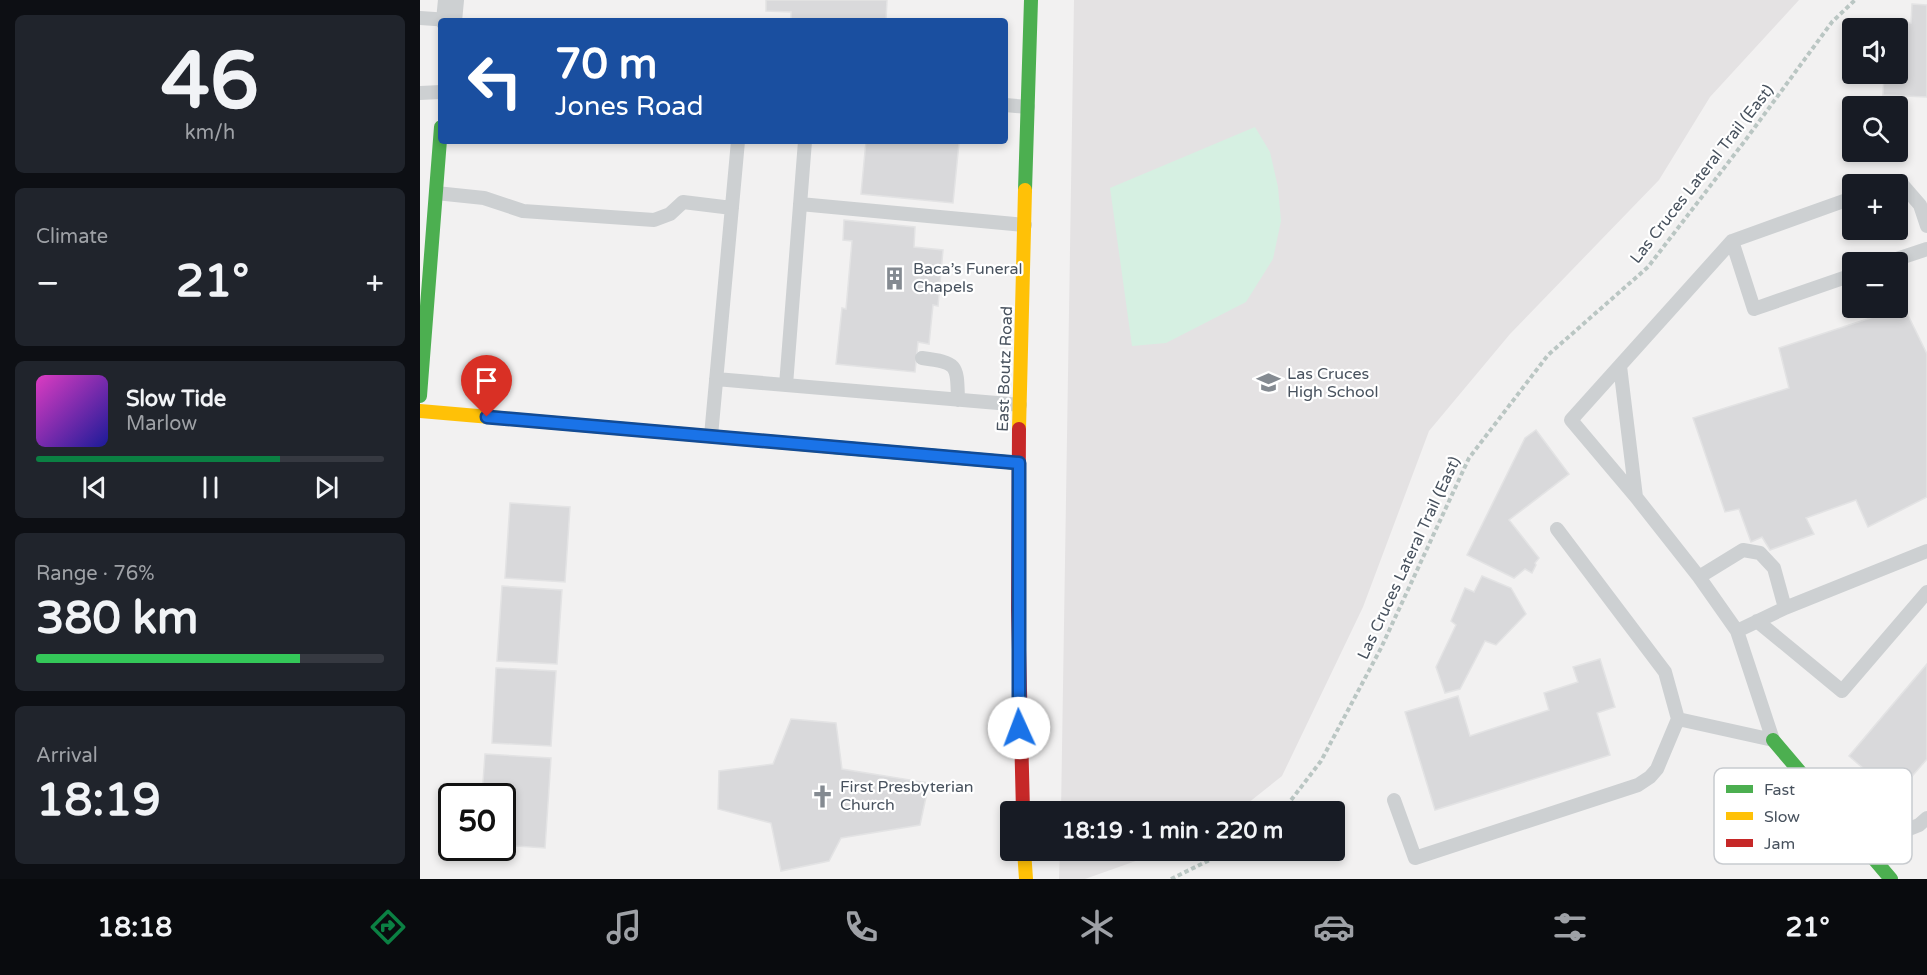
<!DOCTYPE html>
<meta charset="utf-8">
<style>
:root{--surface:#171b24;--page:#20242c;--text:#f1f3f6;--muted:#9ea1a6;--line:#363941;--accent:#0b8043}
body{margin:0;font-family:"Varela Round",sans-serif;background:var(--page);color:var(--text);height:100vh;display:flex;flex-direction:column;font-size:22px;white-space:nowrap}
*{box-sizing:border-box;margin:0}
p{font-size:20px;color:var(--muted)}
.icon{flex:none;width:33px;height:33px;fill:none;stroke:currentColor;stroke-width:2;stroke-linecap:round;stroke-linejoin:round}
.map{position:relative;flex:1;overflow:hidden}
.sheet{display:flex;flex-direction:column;gap:15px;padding:15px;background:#0d0f14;width:420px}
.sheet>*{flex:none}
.top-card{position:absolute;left:18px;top:18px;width:570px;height:126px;border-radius:6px;box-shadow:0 3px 9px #0003;background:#1a4fa0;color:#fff;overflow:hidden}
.fabs{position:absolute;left:1422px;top:18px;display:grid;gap:12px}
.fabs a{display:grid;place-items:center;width:66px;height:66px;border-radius:6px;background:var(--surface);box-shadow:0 3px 9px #0003;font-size:30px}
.speed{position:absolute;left:18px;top:783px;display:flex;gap:12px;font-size:30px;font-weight:700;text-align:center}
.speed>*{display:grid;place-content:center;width:78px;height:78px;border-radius:50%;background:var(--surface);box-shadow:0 3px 9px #0003;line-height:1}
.speed .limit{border:3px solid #111;border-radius:9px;background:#fff;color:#111}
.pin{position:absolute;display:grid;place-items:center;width:51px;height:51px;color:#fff;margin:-62px -26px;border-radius:50% 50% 50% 0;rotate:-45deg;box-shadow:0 0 6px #0007}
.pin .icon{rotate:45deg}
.me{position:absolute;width:66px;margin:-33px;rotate:358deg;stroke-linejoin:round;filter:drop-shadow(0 0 4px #0008)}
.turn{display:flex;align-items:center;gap:21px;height:126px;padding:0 18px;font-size:27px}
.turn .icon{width:78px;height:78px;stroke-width:2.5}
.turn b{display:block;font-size:42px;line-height:51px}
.big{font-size:45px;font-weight:700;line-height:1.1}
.sheet .card{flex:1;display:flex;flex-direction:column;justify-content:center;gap:9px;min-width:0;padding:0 21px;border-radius:9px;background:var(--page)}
.sheet .dial{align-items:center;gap:0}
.dial b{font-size:78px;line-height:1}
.song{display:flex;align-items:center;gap:18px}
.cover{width:72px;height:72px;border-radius:9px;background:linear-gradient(135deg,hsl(310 70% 55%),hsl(240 70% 35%))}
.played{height:6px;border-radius:3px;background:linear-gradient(90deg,var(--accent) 70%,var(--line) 70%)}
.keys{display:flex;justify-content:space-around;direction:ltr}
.heat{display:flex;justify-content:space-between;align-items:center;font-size:33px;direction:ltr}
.charge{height:9px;border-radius:4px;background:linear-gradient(90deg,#34c759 76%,var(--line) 0)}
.trip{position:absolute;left:580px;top:801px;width:345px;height:60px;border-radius:6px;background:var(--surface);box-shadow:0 3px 9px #0003;font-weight:700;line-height:60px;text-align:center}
.menu{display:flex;height:96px;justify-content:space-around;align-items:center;background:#090b0e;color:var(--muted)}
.menu .icon{width:42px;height:42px}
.menu .current{color:var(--accent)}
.menu b{font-size:27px;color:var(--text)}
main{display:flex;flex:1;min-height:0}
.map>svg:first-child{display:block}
</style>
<main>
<section class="sheet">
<div class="card dial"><b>46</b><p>km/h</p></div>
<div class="card"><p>Climate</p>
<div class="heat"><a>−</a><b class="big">21°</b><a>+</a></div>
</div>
<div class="card">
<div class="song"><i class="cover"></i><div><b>Slow Tide</b><p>Marlow</p></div></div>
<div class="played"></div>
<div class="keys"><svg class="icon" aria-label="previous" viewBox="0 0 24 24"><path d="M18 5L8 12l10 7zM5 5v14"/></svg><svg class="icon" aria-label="pause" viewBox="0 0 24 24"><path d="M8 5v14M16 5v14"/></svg><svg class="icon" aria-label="next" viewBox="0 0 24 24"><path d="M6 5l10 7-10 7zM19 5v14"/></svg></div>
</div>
<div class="card"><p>Range · 76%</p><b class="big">380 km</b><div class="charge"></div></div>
<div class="card"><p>Arrival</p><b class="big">18:19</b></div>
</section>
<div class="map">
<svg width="1507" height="879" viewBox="0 0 1507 879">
<rect width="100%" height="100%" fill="#f2f1f1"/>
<!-- education -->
<path fill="#e4e2e3" d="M654 0H1379L1290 97 1239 180 1090 334 1009 431 943 607 862 776 818 811 641 812Z
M640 851V850L744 851 665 879H639Z"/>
<!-- green -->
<path fill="#d6f0e2" d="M835 127 850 152 858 187 861 221 853 259 826 302 746 343 712 346 690 188Z"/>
<!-- building -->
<path fill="#d9d9db" stroke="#e3e3e4" stroke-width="1.5" d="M346 0H467L466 21H371V12L346 11Z
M1492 4 1507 5V97L1463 95 1464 74H1478V28H1466L1467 22 1491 23Z
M446 141H520L539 143 533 203 441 194Z
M424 220 495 227 494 247 523 250 518 306 513 305 509 344 498 342 495 372 416 364 422 308 426 309 432 241 423 240Z
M1484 307 1507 354V497L1448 527 1436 500 1386 518 1394 534 1350 550 1342 537 1331 542 1319 509 1305 512 1273 418 1369 388 1359 348Z
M1116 430 1149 474 1089 520 1119 558 1115 563 1116 565 1112 573 1105 569 1094 578 1047 555 1105 438Z
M90 503 150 507 145 582 85 578Z
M1062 576 1091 588 1106 614 1076 645 1065 641 1040 689 1025 693 1016 667 1036 625 1031 621 1045 588 1054 592Z
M82 586 142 590 137 664 77 661Z
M1180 659 1195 707 1177 713 1190 755 1015 810 985 712 1038 696 1050 736 1129 710 1124 693 1158 682 1153 667Z
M1507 664V759L1475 796 1429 756Z
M76 668 136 671 131 746 72 743Z
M371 719 416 723 422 769 509 783 500 825 421 838 409 861 361 871 351 823 298 809 299 771 353 764Z
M65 754 131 758 125 848 82 845V796H62Z"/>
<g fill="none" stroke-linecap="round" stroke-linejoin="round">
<!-- path -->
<path stroke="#bac6c3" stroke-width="4" stroke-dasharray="4.5 3" stroke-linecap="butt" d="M862 812 901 761 961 648 1049 458 1128 355 1228 267 1324 142 1412 22 1435 0
M751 879 810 850"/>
<!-- lane -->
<path stroke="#cdd0d2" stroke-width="14" d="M0 18 29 20
M0 93 21 92
M585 105 608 107
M1472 184 1480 182 1500 205 1507 226
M16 193 64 198 103 211 234 220 250 214 263 202 312 208
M380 204 605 225
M1312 241 1334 309 1432 275
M1468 262 1507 249
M502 358C538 363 537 364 538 400
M1200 366 1216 497
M296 379 600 405
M366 385 385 141
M291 436 318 141
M1137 529 1245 672 1258 719 1353 740
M1279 577 1323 550 1340 553 1354 568 1365 608
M1337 621 1422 691 1507 592
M1317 631 1365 608 1507 551
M1353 740 1317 631 1279 577 1216 497 1151 420 1312 241 1432 198
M974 800 995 858 1218 785 1230 777 1237 769 1258 719
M1444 847 1499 825 1507 818"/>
<!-- street -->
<path stroke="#cdd0d2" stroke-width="26" d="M29 21 31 0"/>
<!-- fast -->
<path stroke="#4caf50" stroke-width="14" d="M605 190 611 0
M0 396 21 127
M413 447 599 463
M1353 740 1471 879"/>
<!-- slow -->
<path stroke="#ffc107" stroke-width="14" d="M0 411 413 447
M599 429 605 190
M604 850 606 879"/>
<!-- jam -->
<path stroke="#c62828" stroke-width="14" d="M599 429 598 609 603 812"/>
</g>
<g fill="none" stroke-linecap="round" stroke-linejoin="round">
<defs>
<path id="route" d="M67 417 599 463V728"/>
</defs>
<!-- route casing -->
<use href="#route" stroke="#114b97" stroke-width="15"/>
<!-- route -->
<use href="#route" stroke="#1a73e8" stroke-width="10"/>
</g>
<!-- icons -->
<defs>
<symbol id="building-bare" viewBox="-9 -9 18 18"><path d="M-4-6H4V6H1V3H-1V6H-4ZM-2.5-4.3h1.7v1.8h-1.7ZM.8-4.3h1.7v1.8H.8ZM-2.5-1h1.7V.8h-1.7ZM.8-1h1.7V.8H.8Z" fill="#848a91" stroke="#fff" stroke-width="2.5" paint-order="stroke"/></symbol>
<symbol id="school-bare" viewBox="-9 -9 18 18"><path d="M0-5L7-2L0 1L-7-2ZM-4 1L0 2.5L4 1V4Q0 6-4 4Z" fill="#848a91" stroke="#fff" stroke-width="2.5" paint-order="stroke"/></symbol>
<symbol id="church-bare" viewBox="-9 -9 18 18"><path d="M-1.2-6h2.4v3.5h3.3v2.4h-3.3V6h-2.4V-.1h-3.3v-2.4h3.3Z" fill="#848a91" stroke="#fff" stroke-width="2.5" paint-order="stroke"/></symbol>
</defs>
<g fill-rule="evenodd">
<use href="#building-bare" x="458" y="262" width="33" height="33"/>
<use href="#school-bare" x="832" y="366" width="33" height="33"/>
<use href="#church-bare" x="386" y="780" width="33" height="33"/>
</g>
<g text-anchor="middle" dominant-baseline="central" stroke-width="4.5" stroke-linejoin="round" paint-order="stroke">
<!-- street labels -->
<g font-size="16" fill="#48525e" stroke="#fff">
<text transform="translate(1282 174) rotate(-52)">Las Cruces Lateral Trail (East)</text>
<text transform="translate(585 369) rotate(-88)">East Boutz Road</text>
<text transform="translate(989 558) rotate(-65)">Las Cruces Lateral Trail (East)</text>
</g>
<!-- poi labels -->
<g font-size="16" fill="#48525e" stroke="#fff" text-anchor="start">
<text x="493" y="269">Baca’s Funeral<tspan x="493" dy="18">Chapels</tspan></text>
<text x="867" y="374">Las Cruces<tspan x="867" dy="18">High School</tspan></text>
<text x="420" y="787">First Presbyterian<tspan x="420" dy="18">Church</tspan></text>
</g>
</g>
<!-- legend -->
<rect x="1294" y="768" width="198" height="96" rx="9" fill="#fff" stroke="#c8cbcf" stroke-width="1.5"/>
<rect x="1306" y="785" width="27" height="8" fill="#4caf50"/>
<rect x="1306" y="812" width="27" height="8" fill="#ffc107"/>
<rect x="1306" y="839" width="27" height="8" fill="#c62828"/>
<g font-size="16" fill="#48525e">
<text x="1344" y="795">Fast</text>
<text x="1344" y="822">Slow</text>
<text x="1344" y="849">Jam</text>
</g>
</svg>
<div class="fabs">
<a><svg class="icon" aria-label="sound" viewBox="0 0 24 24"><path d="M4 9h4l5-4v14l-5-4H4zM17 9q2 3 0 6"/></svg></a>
<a><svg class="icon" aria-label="search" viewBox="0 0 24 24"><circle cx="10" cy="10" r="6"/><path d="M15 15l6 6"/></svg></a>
<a>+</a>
<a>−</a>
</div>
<div class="speed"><div class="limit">50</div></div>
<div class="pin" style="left:67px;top:417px;background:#d93025"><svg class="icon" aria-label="arrive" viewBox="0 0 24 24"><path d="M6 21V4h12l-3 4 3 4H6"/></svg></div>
<svg class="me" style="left:599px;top:728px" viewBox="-20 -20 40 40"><circle r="19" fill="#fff"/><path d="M0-13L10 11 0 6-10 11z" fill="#1a73e8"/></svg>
<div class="trip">18:19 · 1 min · 220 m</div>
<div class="top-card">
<div class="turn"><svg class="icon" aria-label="left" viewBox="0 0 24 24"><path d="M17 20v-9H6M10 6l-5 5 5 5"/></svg><div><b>70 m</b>Jones Road</div></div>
</div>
</div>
</main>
<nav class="menu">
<b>18:18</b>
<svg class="icon current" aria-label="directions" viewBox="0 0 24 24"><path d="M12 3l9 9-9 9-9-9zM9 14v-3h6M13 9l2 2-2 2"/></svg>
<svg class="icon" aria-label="music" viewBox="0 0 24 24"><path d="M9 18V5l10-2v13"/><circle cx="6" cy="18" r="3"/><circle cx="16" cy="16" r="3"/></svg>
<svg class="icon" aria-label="phone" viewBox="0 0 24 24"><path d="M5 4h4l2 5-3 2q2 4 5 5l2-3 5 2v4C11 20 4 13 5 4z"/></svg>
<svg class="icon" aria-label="climate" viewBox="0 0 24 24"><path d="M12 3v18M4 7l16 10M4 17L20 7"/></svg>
<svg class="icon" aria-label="car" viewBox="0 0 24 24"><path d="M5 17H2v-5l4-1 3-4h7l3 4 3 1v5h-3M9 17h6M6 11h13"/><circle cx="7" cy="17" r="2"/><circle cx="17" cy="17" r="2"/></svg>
<svg class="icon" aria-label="filters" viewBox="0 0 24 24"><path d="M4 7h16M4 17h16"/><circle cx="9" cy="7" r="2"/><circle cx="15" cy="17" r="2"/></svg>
<b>21°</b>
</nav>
